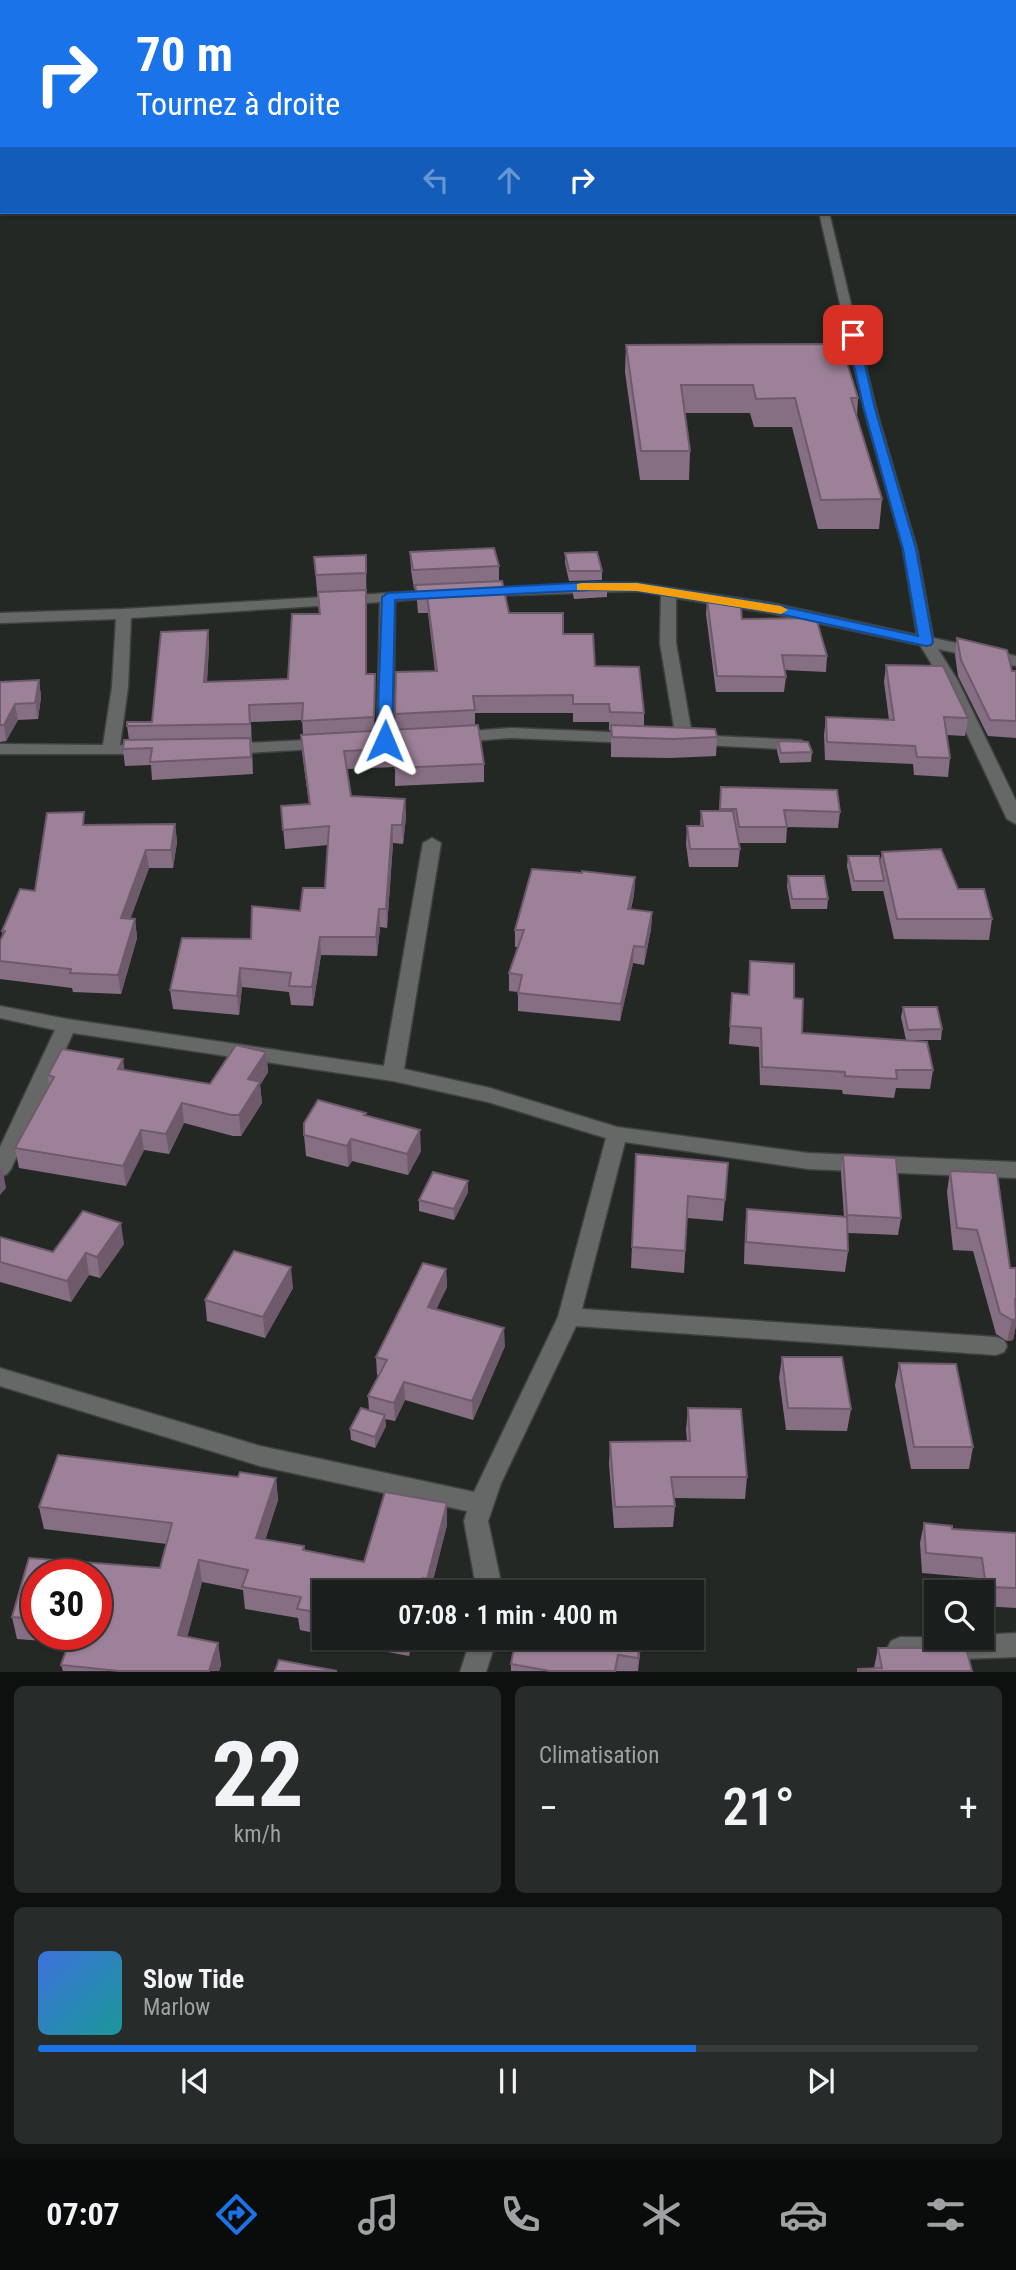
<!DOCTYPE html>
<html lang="fr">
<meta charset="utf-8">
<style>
:root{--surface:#1a1e1c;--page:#272b29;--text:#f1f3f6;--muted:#9fa2a3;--line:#383c3b;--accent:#1a73e8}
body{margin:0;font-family:"Roboto Condensed",sans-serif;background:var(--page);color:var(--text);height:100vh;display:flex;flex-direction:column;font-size:26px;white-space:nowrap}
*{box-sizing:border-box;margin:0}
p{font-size:23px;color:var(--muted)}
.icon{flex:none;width:38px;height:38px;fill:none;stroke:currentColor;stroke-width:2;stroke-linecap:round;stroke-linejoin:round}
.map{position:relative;height:1672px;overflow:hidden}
.drawer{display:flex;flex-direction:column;gap:14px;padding:14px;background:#0e100f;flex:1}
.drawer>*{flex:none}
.top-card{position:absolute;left:0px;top:0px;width:1017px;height:214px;box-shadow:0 2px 5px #0004,0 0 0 2px var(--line);background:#1a73e8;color:#fff;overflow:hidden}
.fabs{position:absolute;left:924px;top:1580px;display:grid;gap:14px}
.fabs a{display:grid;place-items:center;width:70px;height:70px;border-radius:0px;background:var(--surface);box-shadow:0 2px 5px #0004,0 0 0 2px var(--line);font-size:35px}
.speed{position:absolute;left:21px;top:1559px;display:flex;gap:14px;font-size:35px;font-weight:700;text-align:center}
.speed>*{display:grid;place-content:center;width:91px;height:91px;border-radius:50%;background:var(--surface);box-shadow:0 2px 5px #0004,0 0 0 2px var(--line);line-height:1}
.speed .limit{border:10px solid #d22;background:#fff;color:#111}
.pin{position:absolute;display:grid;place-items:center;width:60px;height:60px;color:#fff;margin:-30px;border-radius:14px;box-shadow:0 4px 10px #0006}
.me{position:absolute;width:77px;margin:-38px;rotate:1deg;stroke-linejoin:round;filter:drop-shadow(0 0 5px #0008)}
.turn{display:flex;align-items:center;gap:24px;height:147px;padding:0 21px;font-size:32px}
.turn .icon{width:91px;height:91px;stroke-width:2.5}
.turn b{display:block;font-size:49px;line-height:60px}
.lanes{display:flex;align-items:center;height:66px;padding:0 21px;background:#0003;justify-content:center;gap:35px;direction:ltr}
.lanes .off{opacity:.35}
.big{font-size:52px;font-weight:600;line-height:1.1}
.drawer .card{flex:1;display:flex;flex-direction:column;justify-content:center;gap:10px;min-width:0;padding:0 24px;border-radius:10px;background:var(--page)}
.drawer .dial{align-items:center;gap:0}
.dial b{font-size:91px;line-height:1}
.song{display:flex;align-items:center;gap:21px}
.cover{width:84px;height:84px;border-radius:10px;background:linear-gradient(135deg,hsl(220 70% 55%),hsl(180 70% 35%))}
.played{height:7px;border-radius:4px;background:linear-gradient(90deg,var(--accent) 70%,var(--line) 70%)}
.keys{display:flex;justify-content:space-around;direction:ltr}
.heat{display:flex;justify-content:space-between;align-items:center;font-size:38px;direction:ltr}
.drawer .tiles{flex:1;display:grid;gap:14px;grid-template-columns:1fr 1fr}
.card:last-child{grid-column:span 2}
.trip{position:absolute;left:312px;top:1580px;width:392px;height:70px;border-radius:0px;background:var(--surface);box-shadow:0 2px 5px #0004,0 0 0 2px var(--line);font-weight:600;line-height:70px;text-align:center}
.tab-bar{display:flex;height:112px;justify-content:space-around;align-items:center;background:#0a0c0b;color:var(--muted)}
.tab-bar .icon{width:49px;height:49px}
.tab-bar .current{color:var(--accent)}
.tab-bar b{font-size:32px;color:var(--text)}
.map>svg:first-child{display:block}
</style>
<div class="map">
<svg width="1016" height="1672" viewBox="0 0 1016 1672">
<rect width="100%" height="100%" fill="#232825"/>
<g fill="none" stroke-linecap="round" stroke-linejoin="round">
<defs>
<path id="minor" d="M795 0H805L794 2Z
M1015 15H1016V21H1015Z
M819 212H829L876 409 917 549 933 638 1016 656V666L938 649 958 681 1016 801V824L1007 819 942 681 920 645 771 613 676 598V643L692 735 801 740 809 745 801 750 684 744 676 739 660 643 661 595 637 591 481 596 474 592 481 588 637 583 771 603 917 635 903 549 864 409Z
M439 590 444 591 446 594 444 597 395 601 393 741 391 745H379L377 741 380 602 131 618 128 687 120 745 150 746 152 750 150 754H0V744L103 745 112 687 116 619 0 623V613L124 609Z
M511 728 634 733 642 738 634 743 511 738 459 742 451 737 459 732Z
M326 739 332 740 334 744 332 748 228 754 220 749 228 744Z
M432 838 441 843 404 1069 490 1088 617 1127 808 1153 1016 1162V1178L808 1169 625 1142 582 1309 996 1337 1004 1340 1007 1346 1004 1352 996 1355 576 1326 501 1483 488 1521 503 1592H477L464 1521 467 1511 260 1466 0 1386V1368L260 1446 474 1492 558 1317 606 1138 488 1102 393 1081 73 1033 11 1169 7 1174 0 1177V1147L55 1030 0 1018V1006L67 1019 384 1066 423 843Z
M1016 1633V1657L900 1661 891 1657 887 1649 891 1641 900 1637 982 1638V1635Z
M471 1638H497L486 1672H460Z"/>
</defs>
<!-- minor casing -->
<use href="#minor" stroke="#3f4340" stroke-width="3"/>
<!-- minor -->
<use href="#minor" fill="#666867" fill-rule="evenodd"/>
</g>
<!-- wall -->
<path fill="#876f83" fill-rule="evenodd" d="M626 345 858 398 857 416 882 499 879 529H818L792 427H754L750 413H685L690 451 689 480H640L625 372Z
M410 552 499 566V581L509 613 563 634 595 666 644 713V726L717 737 716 756 671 758 611 757V730H609V722H573V713H475V725L484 764V782L395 786V767L347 769 351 796 405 799 406 817 403 844 393 843 387 928 380 927 377 956 321 955 313 1006 291 1005 289 992 242 987 239 1015 173 1009 170 990 251 939 300 911 325 888 328 845 285 849 281 806 309 804 302 752 301 735 303 734 302 720 251 722 253 774 152 780 151 765 125 766 123 749 129 740 127 726 152 722 208 630 209 646 207 682 288 679 319 614 314 557 366 555 367 674 375 690 374 730 396 729 395 714 435 671 428 613H418L416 589H414L411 570Z
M565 553 602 571V580L569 581 565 563Z
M573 584 607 588V597L574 599 573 594Z
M707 599 742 619 827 656 826 672 784 670 786 677 784 692H716L706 614Z
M957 638 1012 671H1016V738L988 736 958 676 955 655Z
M886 665 968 718 965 736 947 735 950 758 948 777 914 775 913 764 825 760 824 735 826 717 889 720 884 682Z
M39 680 41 697 38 719 18 720 6 741 0 742V682Z
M778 741 812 752 811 762 780 763 777 751Z
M721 787 840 812 838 828 787 827 786 843H739L740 849 738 867H689L686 844 687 826H700L701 811H719Z
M175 824 177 842 173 868H149L130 919H135L137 938 121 994 73 992 72 988 0 979V941L3 936 2 931 35 891 86 825Z
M882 852 958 889 992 919 989 940 894 939 883 890V891H852L847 866 848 856 880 863Z
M582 873 635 877 634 895 631 909 652 912 651 929 644 965 633 963 620 1021 518 1011V992L509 991V973L518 947H515V930Z
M788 876 828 899 827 909H791L787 886Z
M750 961 794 998 802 1033 933 1070 930 1089 896 1088 894 1098 843 1094 842 1090 760 1085 759 1047 729 1044 732 993 748 995Z
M903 1007 942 1029 941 1040H906L901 1017Z
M266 1052 268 1072 260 1085 262 1103 241 1136H233L184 1123 169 1154 144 1150 126 1186 19 1168 15 1148 49 1085 48 1075 125 1070 210 1084Z
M366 1116 421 1151 408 1175 352 1161 348 1167 306 1156 304 1135Z
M636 1154 728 1163 723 1221 687 1218 684 1273 631 1268Z
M843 1155 901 1218 898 1235 848 1233V1251L845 1272 744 1264 745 1230 747 1209 844 1217 841 1173Z
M950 1171 1010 1268H1016V1325L1013 1340 1007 1341 996 1334 973 1251 953 1250 947 1192Z
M468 1192 454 1220 419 1211V1200Z
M0 1237 53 1252 124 1244 100 1278 89 1275 71 1302 0 1282Z
M446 1269 447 1287 436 1309 505 1346 473 1420 405 1400 395 1421 385 1419 386 1426 375 1448 351 1440 350 1429 369 1410 368 1396 379 1376 377 1375 376 1357Z
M293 1288 265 1338 207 1321 205 1300Z
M782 1357 851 1409 847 1431 786 1430 779 1378Z
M899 1363 973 1447 969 1469H911L895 1385Z
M688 1408 747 1477 745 1499 674 1498 675 1506 673 1527 614 1528 609 1464 610 1442 687 1441 686 1430Z
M58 1455 238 1477 240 1472 276 1478 278 1500 265 1540 304 1546 305 1551 364 1562 385 1492 447 1503V1525L430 1592H324V1635L300 1630 298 1618 245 1609 243 1590 202 1582 187 1637 218 1643 221 1665 219 1671H63L61 1665 69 1643 17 1639 12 1617 29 1558 160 1568 167 1544 44 1529 39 1507ZM37 1575H96V1634H37Z
M924 1523 952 1529 1016 1533V1608L982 1606V1592H980L978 1578 922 1573 920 1543Z
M339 1638H413L409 1656 339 1643Z
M642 1638 638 1671H511V1664Z
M878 1648 972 1671H857L858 1669 874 1668Z"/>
<!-- shaded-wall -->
<path fill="#6e5a6a" d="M144 0H160L159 2H143Z
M2 174V207L0 210V175Z
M366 590 367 605V691L366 674Z
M208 630 209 646 206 698 204 682Z
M39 680 41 697 38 719 35 703Z
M15 704 18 720 6 741 4 725Z
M405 799 406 817 403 844 402 825Z
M175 824 177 842 173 868 171 850Z
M392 825 393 843 387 928 386 909Z
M146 850 149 868 124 937 121 918Z
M635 877 634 895 627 926 628 909Z
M379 909 380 927 377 956 376 937Z
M652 912 651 929 644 965 645 947Z
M135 919 137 938 121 994 118 975Z
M320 937 321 955 313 1006 312 987Z
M634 946 633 963 620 1021 621 1004Z
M240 968 242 987 239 1015 237 996Z
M266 1052 268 1072 260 1085 262 1103 241 1136 239 1115 248 1079Z
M123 1059 126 1079 118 1069Z
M182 1103 184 1123 169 1154 166 1134Z
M141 1130 144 1150 126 1186 123 1166Z
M420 1130 421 1151 408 1175 407 1154Z
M351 1139 352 1161 348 1167 347 1146Z
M2 1166 6 1188 0 1195V1169Z
M468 1181V1192L454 1220V1209Z
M121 1223 124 1244 100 1278 97 1257Z
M86 1253 89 1275 71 1302 67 1281Z
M291 1267 293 1288 265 1338 263 1317Z
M446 1269 447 1287 429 1325 428 1307Z
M1016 1319V1325L1013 1340 1007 1341 1012 1320Z
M504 1328 505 1346 473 1420 472 1401Z
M404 1382 405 1400 395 1421 394 1403Z
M385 1415 386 1426 375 1448V1437Z
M276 1478 278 1500 259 1560 256 1538Z
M447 1503V1525L430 1592H427V1579Z
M199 1560 202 1582 182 1657 178 1635Z
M423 1578V1592H419Z
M408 1638H413L409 1656Z
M641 1638H642L637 1671 638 1658Z
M218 1643 221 1665 219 1671H209Z"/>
<!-- building -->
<path fill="#9d8198" stroke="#6e5a6a" stroke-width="2" d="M40 0H144L143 2H38Z
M0 3H2V174L0 175Z
M841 344 858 398H851L882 499 821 500 795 398 756 399 753 385H681L690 451H641L626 345Z
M494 548 499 566 413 570 410 552Z
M597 552 602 571H569L565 553Z
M366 555V573L316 575 314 557Z
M502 581 509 613H563V634H593L595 666 639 667 644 713 610 712 609 704H573V695L473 696 475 710 395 714 396 672 437 671 427 596H417L415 585Z
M594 583 606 584 607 588 574 590 573 584Z
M366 590V674H375L374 717 302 721 303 703 249 705 250 724 127 726V722H152L161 632 208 630 204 682 288 679 292 614H320L318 592Z
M707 599 740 600 742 619 816 618 827 656 782 655 786 677 717 676Z
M957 638 1007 650 1012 671H1016V721L990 720 961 660Z
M886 665 943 666 968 718 944 717 950 758 917 757 915 746 827 742 826 717 894 720Z
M39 680 35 703 15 704 4 725H0V682Z
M478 725 484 764 395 768 397 749 344 751 351 796 405 799 402 825H392L386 909H379L376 937H320L312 987 289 986 291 973 240 968 237 996 170 990 182 938 251 939 252 906 300 911 303 888H325L329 826 283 830 281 806 310 804 301 735Z
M611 725 715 729 717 737 673 739 612 737Z
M250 738 251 757 150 762 152 748 123 749 124 740Z
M778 741 808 742 812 752 781 753Z
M721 787 837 790 840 812 784 810 787 827H739L736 809H720Z
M701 811H733L740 849H690L687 826H703Z
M84 812 83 825 175 824 171 850H146L121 918 135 919 118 975 70 973 71 969 0 961V941L5 931H2L20 889 35 891 47 813Z
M941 849 958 889H984L992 919H897L882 852Z
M848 856H879L884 881H854Z
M532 869 582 873V871L635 877 628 909 652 912 645 947 634 946 621 1004 518 993 522 975 509 973 524 930H515Z
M788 876H824L828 899H792Z
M750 961 794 964V998L803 999 802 1033 927 1042 933 1070H896L897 1079 845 1076V1072L762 1067 761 1028 730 1026 732 993 749 995Z
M903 1007H937L942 1029 908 1030Z
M236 1045 266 1052 248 1079 260 1082 239 1115H231L182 1103 166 1134 141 1130 123 1166 15 1148 54 1077 48 1075 62 1049 123 1059 118 1069 210 1084Z
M318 1100 366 1113 364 1115 420 1130 407 1154 351 1139 347 1146 304 1135V1123Z
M636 1154 728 1163 725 1200 688 1196 685 1251 632 1247Z
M843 1155 896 1158 901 1218 847 1215Z
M950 1171 997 1173 1010 1268H1016V1299H1015L1016 1319 1012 1320 1000 1313 977 1230 957 1228Z
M433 1172 468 1181 454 1209 419 1200Z
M747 1209 847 1217 848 1251 746 1242Z
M83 1211 121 1223 97 1257 86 1253 67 1281 0 1262V1237L53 1252Z
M234 1251 291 1267 263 1317 205 1300Z
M423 1263 446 1269 428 1307 504 1328 472 1401 404 1382 394 1403 368 1396 387 1360 376 1357Z
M782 1357H842L851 1409 788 1408Z
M899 1363 956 1364 973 1447H914Z
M361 1408 385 1415 375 1437 350 1429Z
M688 1408 741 1409 747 1477H671L675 1506 615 1507 610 1442 690 1441Z
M58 1455 238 1477 240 1472 276 1478 256 1538 304 1546 303 1550 364 1562 385 1492 447 1503 427 1579 423 1578 419 1592H324V1613L297 1609 301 1597 242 1587 248 1570 199 1560 178 1635 218 1643 209 1671H119L61 1665 72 1634H96V1575H37V1619L12 1617 29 1558 160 1568 172 1523 39 1507Z
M924 1523 952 1526V1529L1016 1533V1588L986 1587 982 1558 926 1553Z
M516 1638H641L638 1658 618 1655 615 1671H550L511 1664Z
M878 1648H966L972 1671H858V1669L882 1668Z
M279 1660 337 1671H275Z"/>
<!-- route -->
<path fill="#1a73e8" stroke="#114b97" stroke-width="2" d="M853 332 858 335 875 409 916 549 933 642 931 645 926 646 771 612 637 591 594 590 395 600 392 741 390 744H380L377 741 382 597 388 593 594 582 637 583 771 604 918 636 903 549 864 409 847 335Z"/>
<!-- slow -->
<path fill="#f59e0b" d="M582 583H637L781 606 788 610 781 614 637 591 577 590V584Z"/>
</svg>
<div class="fabs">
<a><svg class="icon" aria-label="search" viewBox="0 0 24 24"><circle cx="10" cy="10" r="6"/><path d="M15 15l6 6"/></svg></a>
</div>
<div class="speed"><div class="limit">30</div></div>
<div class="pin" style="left:853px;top:335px;background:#d93025"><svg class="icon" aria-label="arrive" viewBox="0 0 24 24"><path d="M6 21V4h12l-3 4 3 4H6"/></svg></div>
<svg class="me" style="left:385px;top:741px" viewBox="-20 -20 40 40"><path d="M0-17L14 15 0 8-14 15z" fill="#1a73e8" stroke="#fff" stroke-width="4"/></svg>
<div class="trip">07:08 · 1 min · 400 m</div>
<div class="top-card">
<div class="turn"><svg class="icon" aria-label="right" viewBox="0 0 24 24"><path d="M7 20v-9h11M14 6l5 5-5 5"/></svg><div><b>70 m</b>Tournez à droite</div></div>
<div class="lanes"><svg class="icon off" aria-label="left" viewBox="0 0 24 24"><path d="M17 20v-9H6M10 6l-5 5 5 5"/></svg><svg class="icon off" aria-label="ahead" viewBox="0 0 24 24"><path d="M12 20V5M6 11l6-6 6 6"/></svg><svg class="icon" aria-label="right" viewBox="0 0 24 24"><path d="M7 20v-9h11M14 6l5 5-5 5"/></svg></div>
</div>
</div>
<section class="drawer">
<div class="tiles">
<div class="card dial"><b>22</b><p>km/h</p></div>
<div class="card"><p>Climatisation</p>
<div class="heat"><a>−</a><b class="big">21°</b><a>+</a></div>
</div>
<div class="card">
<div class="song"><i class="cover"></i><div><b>Slow Tide</b><p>Marlow</p></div></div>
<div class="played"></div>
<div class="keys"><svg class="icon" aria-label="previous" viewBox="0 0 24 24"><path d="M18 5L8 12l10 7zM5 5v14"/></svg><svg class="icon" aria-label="pause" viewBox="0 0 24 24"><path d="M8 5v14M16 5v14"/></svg><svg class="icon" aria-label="next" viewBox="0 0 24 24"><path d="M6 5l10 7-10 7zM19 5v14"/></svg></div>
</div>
</div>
</section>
<nav class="tab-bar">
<b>07:07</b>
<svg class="icon current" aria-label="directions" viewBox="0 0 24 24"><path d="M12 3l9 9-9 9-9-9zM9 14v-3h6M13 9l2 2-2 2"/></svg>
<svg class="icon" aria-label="music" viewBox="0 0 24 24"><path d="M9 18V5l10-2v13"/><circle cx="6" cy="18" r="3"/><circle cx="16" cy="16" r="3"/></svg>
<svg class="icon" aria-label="phone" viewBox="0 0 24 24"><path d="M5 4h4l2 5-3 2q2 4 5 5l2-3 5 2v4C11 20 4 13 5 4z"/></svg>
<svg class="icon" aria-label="climate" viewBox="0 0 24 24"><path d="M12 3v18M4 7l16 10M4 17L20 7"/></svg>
<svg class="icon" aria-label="car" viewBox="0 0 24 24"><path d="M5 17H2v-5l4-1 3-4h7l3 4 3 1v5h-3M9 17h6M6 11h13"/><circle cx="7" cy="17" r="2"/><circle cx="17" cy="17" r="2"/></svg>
<svg class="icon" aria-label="filters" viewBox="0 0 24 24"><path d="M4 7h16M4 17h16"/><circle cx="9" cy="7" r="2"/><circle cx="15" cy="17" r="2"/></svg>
</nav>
